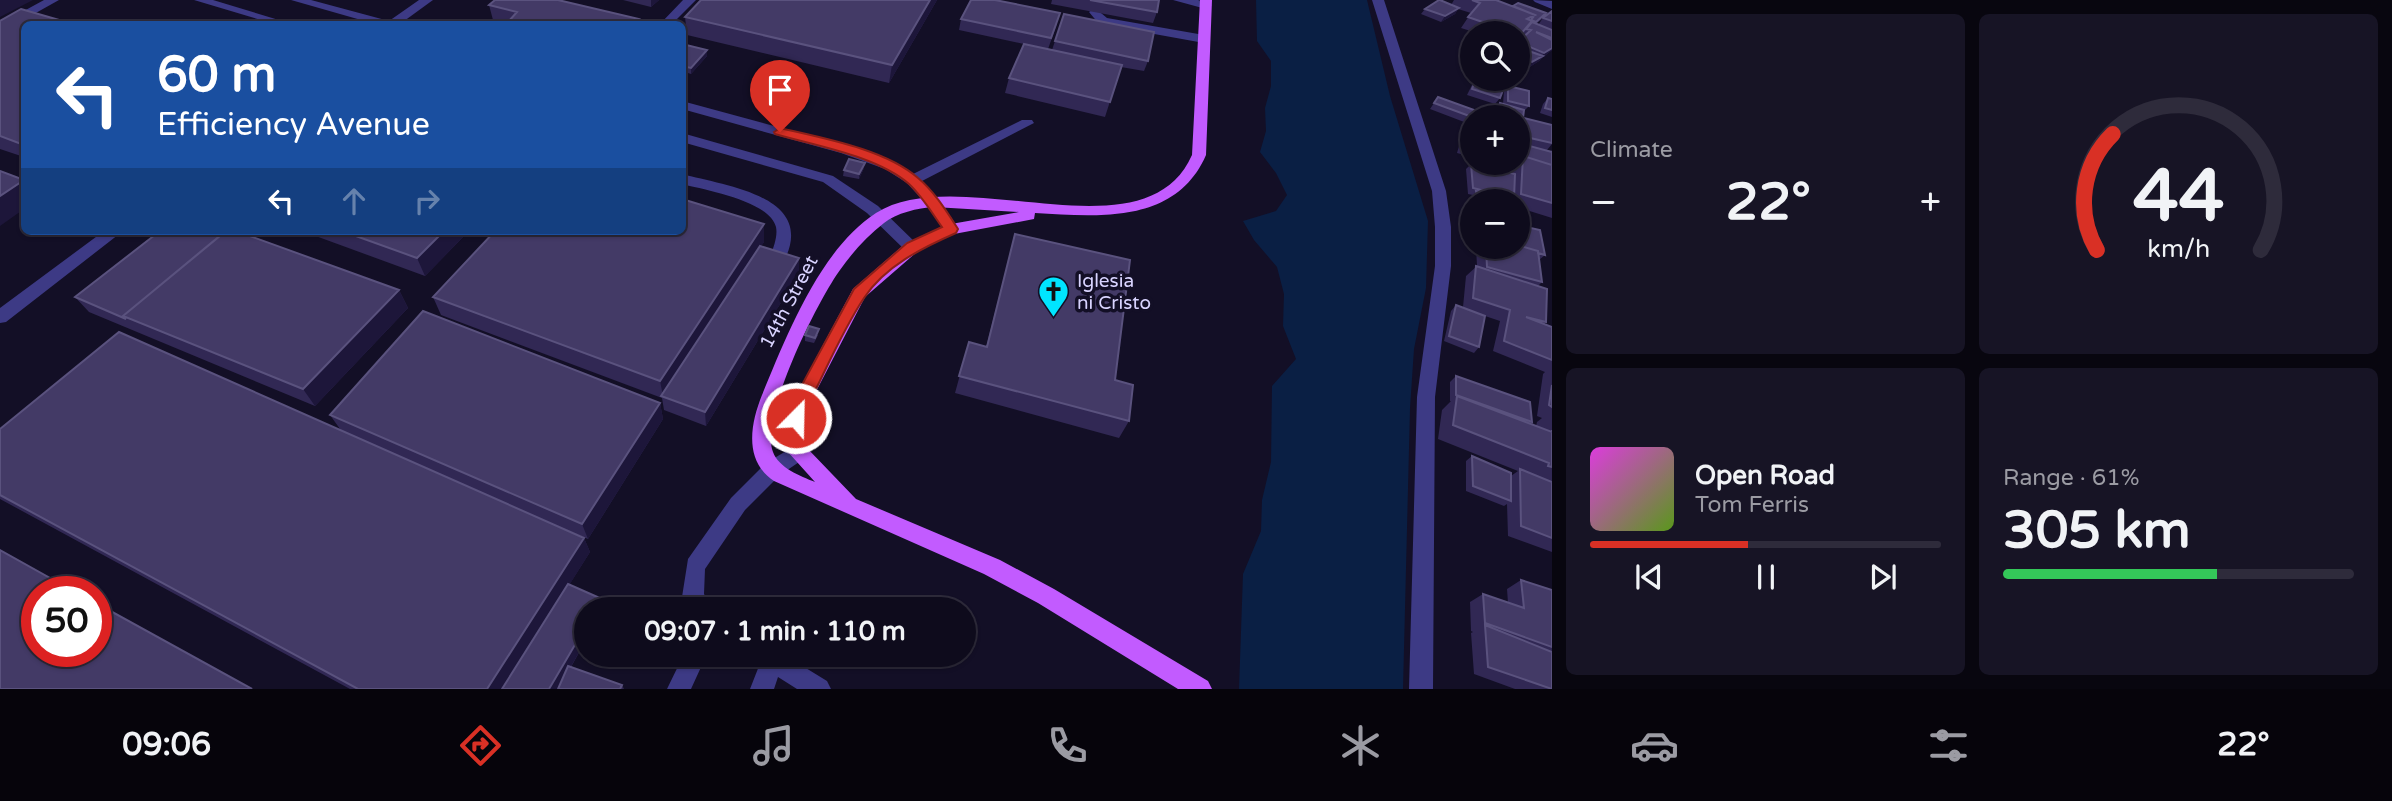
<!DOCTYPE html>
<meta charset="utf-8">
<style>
:root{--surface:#0e0b1c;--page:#171425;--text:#f1f3f6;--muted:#9b9ba3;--line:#2e2b3b;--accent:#d93025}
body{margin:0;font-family:"Varela Round",sans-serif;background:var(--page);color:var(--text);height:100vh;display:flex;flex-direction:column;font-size:26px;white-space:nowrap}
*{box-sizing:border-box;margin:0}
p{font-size:23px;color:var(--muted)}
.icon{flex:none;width:38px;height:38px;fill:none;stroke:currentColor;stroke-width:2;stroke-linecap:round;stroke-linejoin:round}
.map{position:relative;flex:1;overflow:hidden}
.details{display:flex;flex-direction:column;gap:14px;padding:14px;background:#08060f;width:840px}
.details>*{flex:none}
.hud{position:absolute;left:21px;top:21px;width:665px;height:214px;border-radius:10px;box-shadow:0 2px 5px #0004,0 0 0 2px var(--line);background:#1a4fa0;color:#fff;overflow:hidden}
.fabs{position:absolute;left:1460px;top:21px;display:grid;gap:14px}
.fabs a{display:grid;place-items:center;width:70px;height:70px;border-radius:50%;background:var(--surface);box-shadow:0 2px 5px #0004,0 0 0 2px var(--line);font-size:35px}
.speed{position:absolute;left:21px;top:576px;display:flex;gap:14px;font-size:35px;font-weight:700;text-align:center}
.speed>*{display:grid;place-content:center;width:91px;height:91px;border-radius:50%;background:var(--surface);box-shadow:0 2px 5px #0004,0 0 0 2px var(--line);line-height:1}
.speed .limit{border:10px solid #d22;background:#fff;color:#111}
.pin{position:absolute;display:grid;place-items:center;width:60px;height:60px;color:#fff;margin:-72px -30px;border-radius:50% 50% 50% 0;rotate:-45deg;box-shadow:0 0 7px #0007}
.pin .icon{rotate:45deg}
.me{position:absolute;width:77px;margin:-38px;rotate:23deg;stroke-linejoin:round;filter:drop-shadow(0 0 5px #0008)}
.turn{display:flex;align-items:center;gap:24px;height:147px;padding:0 21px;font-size:32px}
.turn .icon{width:91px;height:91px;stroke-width:2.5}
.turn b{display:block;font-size:49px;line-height:60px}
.lanes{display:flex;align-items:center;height:66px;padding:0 21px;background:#0003;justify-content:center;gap:35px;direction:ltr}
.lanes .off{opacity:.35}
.big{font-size:52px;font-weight:700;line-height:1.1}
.details .card{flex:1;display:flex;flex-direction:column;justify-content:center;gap:10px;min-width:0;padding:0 24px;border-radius:10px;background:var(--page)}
.details .dial{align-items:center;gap:0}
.dial svg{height:182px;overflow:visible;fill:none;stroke:var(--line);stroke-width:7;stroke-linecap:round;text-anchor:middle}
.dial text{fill:var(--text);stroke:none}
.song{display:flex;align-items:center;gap:21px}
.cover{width:84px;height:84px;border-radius:10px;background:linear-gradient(135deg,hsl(300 70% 55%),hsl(90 70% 35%))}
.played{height:7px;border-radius:4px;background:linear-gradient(90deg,var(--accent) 45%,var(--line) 45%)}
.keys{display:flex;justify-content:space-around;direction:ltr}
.heat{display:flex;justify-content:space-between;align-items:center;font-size:38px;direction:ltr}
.charge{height:10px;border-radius:5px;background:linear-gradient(90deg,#34c759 61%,var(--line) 0)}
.details .tiles{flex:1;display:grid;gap:14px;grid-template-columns:repeat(2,1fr)}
.trip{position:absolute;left:574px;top:597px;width:402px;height:70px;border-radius:35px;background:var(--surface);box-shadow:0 2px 5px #0004,0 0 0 2px var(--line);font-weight:700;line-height:70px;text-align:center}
.menu{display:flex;height:112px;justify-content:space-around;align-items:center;background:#06040b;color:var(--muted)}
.menu .icon{width:49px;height:49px}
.menu .selected{color:var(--accent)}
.menu b{font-size:32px;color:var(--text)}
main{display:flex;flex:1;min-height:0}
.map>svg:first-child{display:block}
</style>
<main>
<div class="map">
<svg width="1552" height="689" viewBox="0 0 1552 689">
<rect width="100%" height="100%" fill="#130f26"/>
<!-- water -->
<path fill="#0a1f44" d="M1256 0H1367L1390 96 1428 221 1426 288 1414 349 1410 408 1403 689H1239L1243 574 1261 531 1262 500 1271 462 1272 386 1296 359 1283 326 1284 294 1277 267 1254 240 1243 221 1276 211 1287 195 1276 173 1260 152 1266 131 1265 108 1271 86V61L1257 41Z"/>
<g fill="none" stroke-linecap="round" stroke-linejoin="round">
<!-- minor -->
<path fill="#3d3a85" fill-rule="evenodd" d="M44 0H59L0 33V24Z
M194 0H213L292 24H274Z
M291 0H311L389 21 419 0H433L400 24H375Z
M683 0H696L672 24H660Z
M1173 0H1198L1212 5 1206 9Z
M1372 0H1384L1446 191 1451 227V266L1435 397 1433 689H1409L1417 397 1435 266V227L1432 191Z
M1533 0 1552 1V9L1535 2Z
M1095 8 1107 18 1204 35 1210 39 1204 43 1099 24 1089 12Z
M682 101 851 147 895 163 913 174 1022 120H1032L1034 123 922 181 938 198 959 229 951 234 945 233 928 206 907 183 885 169 841 153 682 109Z
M682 133 833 176 878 206 920 247 912 253 906 251 867 213 823 182 682 142Z
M682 174C726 186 819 196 783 263H771L769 259C773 249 778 237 776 227 770 201 705 190 682 184Z
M104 231H123L6 322 0 323V308Z
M798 444 805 446 808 452 805 458 780 475 745 510 705 569 704 594 713 609H689L682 597 688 559 731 498 766 463Z
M684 654H707L691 689H667Z
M749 654H783L827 681 831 689H797L778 677 774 689H750L759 666 752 662Z"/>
<!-- major -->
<path fill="#c25bff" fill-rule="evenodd" d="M1200 0H1212L1206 155C1176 224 1099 217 1035 213L1034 219 954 234 918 251 865 297 809 405 804 433 807 448 856 499 1000 560 1054 589 1208 681 1212 689H1178L1038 603 984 574 774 481C744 461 750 425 762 395 786 337 820 249 876 213 959 160 1145 261 1192 155ZM934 207 1019 212 951 224 906 243 853 289 791 405 786 433 788 452 815 482C800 476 779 468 773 452 759 418 818 300 840 270 852 253 867 236 884 223 896 213 918 208 934 207Z"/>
</g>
<!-- wall -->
<path fill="#312854" d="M623 0H659L651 7Z
M937 0 889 83 687 35 685 17Z
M1052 0H1159L1157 12 1153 23 1051 4Z
M1454 0H1496L1542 19 1536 24 1538 25 1543 18 1552 11V50L1542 58 1539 61 1528 68 1517 64V43L1525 36 1521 34 1522 33 1517 40V33H1477L1461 28 1471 13 1458 9 1455 14 1441 22 1421 14 1425 9 1451 5Z
M489 5 639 19 640 24H510L493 20Z
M961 19 1057 24 1048 49 1052 50 1055 41 1148 61 1144 71 1121 67 1105 117 1005 93 1009 78 1024 44 959 30Z
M0 21 24 24V157L0 149Z
M682 44 707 50V56L691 74 682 71Z
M1475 79H1486L1500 98 1495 104 1467 95Z
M1508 86 1529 106 1523 112V118L1552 125V144L1547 150 1551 151 1552 150V218L1517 207V201H1472L1471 196 1473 195 1468 194 1466 169 1471 164 1513 174 1514 167 1516 165 1513 164 1509 169 1489 163H1517V117H1472V125L1430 109 1438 97 1488 115 1492 110 1495 111 1500 103 1503 104 1504 91Z
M1548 98 1552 99V117L1540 113 1543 104Z
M1467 130 1472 131V157L1457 153 1462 136Z
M864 168 859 179 843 176 844 170Z
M764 224V242L761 246 799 273 706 426 664 410 662 398 441 315 433 297Z
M302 231H469L425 276Z
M1015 234 1115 380 1129 421 1119 438 955 393 969 342 986 347Z
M1476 247H1517L1545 255 1539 260 1542 282 1538 286 1546 322 1544 324 1552 327V552L1508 536 1507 504 1504 506 1466 491V461L1472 456 1511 476 1518 471 1438 439 1442 410 1451 401H1450V382L1456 376 1532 422 1530 424 1536 426 1537 422 1542 418 1537 416 1543 374 1545 372 1493 351 1500 321 1485 316 1479 347 1474 353 1444 341 1451 311 1456 305 1463 307 1466 276 1477 266Z
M399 290 408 308 315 406 89 312 75 297Z
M805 335H818L814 343 805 341Z
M660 403 663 419 588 539 536 517 584 538 590 552 569 585 605 607 604 609H586V640L571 667 622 685 624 689H350L0 499V429H340L330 415Z
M1521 580 1552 590V689H1515L1474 674 1471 633 1473 632 1471 631 1470 602 1483 594 1508 603 1507 589Z"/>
<!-- shaded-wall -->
<path fill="#1d163a" d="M0 0H33L0 17Z
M651 0H659L651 7Z
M930 0H937L889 83 892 65Z
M1459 8 1455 14 1441 22 1445 16Z
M1552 48V50L1542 58 1539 61 1528 68 1532 62 1541 57 1544 53Z
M707 50V56L691 74V68Z
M865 163 864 168 859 179V174Z
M24 180V209L0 226V196Z
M764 224V242L664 397 663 396 660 381Z
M444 231H469L425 276 417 258Z
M799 258V273L706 426 705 412Z
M399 290 408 308 315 406 303 389Z
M660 403 663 419 588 539 582 524Z
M584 538 590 552 504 689H487Z
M602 599 605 607 604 609H596Z
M586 626V640L558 689H549Z"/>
<!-- building -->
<path fill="#433a66" stroke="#5a527e" stroke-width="2" d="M495 0H558L639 19 634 24H514L509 21 517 12 489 5Z
M701 0H930L892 65 685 17Z
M971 0H995L1060 13 1051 38 961 19Z
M1090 0H1159L1157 12Z
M1439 0H1440L1459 8 1445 16 1425 9Z
M1472 0H1496L1535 15 1527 19 1532 21 1520 35 1468 17 1480 3Z
M1518 3 1546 13 1536 22 1531 20 1535 15 1513 6Z
M21 9 73 24H24V145L0 136V21Z
M1552 11V21L1543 18Z
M1064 14 1154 32 1148 61 1055 41Z
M1532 22 1552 30V38L1536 32 1552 40V48L1544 53 1518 42 1531 30 1526 29Z
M682 44 707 50 691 68 682 66Z
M1024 44 1122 65 1110 102 1009 78Z
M1517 47 1543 56 1532 62 1517 56Z
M1476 79H1486L1505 85 1500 98 1472 89Z
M1508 86 1529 91V106L1508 101Z
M1438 97 1488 115 1487 117H1472L1434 103Z
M1548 98 1552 99V110L1545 108Z
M1500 103 1524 110 1523 118 1498 112Z
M1492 110 1552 125V143L1517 135V117H1492Z
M1467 130 1472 131V150L1461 147Z
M1518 143 1552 152V165L1523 156 1521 159 1517 158Z
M1523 156 1552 165V203L1521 194Z
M849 159 865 163 859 174 844 170Z
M1471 164 1515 174 1514 198H1512L1513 201H1478L1476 191 1509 197 1473 188Z
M0 171 24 180 0 196Z
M682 199 764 224 660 381 433 297 495 231H682Z
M1517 225 1540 230 1545 255 1538 253V251L1517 245Z
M160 231H214L222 234 123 316 126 319 75 297Z
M226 231H236L399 290 303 389 123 316Z
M342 231H444L417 258Z
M1015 234 1130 260 1115 380 1133 385 1129 421 959 376 969 342 987 347Z
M1517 245 1538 251 1542 282 1487 267 1486 247H1517Z
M760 246 799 258 705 412 661 396Z
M1476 266 1547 289 1546 322 1526 317 1552 327V360L1504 341 1510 310 1473 298Z
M1456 305 1485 316 1479 347 1449 336Z
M423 311 660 403 582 524 330 415Z
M809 326 819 329 815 338 805 335Z
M119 332 584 538 487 689H358L0 495V429Z
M1456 376 1530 402 1532 422 1456 395Z
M1552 385V407L1549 405Z
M1457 396 1552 432V430V467L1548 466 1549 463 1453 425Z
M1472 456 1511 473V501L1473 486Z
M1520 469 1552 482V538L1521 526Z
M0 550 75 592H37V651H96V603L252 689H0Z
M1521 580 1552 590V647L1485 623 1483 594 1524 608Z
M568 584 602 599 596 609H586V626L549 689H502Z
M1485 625 1552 652V689L1488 667Z
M568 666 622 685 620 689H558Z"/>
<!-- route -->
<path fill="#d93025" stroke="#8d1f18" stroke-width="2" d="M780 128C822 138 885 149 918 178 934 191 947 212 958 229L956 233C922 248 885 266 864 298 842 331 826 370 808 405L802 423H790L788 418 791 405 854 289 907 243 942 227C932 213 922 196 909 184 877 156 816 146 775 134L774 132Z"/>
<!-- icons -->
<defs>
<symbol id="church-pin" viewBox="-11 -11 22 30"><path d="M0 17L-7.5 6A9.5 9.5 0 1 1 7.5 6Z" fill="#00e5ff" stroke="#130f26"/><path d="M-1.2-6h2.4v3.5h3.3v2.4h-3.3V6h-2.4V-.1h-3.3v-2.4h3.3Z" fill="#111"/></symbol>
</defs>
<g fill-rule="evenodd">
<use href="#church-pin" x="1036" y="274" width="35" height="47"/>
</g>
<g text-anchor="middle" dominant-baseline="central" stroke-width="7" stroke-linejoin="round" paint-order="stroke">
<!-- poi labels -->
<g font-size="19" fill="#d9d4ff" stroke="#130f26" text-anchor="start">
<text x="1077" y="281">Iglesia<tspan x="1077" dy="22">ni Cristo</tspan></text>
</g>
<!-- street labels -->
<g font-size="19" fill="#d9d4ff" stroke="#130f26">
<text transform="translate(789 302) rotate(-62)">14th Street</text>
</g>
</g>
</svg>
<div class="fabs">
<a><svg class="icon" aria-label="search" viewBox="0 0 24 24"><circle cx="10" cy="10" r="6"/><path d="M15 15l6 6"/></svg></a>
<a>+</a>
<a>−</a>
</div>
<div class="speed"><div class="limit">50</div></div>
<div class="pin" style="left:780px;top:132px;background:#d93025"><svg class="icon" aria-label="arrive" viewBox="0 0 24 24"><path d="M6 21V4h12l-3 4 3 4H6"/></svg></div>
<svg class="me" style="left:796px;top:418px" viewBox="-20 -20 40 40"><circle r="17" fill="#d93025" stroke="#fff" stroke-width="3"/><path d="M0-11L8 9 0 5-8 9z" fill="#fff"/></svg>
<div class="trip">09:07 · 1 min · 110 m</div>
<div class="hud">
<div class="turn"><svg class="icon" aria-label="left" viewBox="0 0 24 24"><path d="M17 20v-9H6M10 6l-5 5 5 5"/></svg><div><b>60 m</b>Efficiency Avenue</div></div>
<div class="lanes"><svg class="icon" aria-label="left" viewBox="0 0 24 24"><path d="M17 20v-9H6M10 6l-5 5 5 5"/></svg><svg class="icon off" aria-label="ahead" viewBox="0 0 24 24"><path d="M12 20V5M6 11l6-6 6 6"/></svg><svg class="icon off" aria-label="right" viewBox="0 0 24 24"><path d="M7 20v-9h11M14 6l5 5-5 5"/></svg></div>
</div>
</div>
<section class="details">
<div class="tiles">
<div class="card"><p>Climate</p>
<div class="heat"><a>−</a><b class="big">22°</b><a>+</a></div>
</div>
<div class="card dial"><svg viewBox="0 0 100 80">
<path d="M14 69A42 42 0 1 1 86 69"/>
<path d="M14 69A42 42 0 0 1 21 18" stroke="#d93025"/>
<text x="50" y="56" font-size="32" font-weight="700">44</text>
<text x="50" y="72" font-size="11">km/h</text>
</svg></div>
<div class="card">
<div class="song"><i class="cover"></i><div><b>Open Road</b><p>Tom Ferris</p></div></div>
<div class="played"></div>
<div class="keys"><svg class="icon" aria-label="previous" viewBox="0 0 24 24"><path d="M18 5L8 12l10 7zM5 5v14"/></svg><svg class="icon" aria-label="pause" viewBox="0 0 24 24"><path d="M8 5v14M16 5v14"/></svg><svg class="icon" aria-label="next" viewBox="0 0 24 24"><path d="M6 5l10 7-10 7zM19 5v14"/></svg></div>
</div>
<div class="card"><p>Range · 61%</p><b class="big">305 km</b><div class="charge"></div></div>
</div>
</section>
</main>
<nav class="menu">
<b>09:06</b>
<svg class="icon selected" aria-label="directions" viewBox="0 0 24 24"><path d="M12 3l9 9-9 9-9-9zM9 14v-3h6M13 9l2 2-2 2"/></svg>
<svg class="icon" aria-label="music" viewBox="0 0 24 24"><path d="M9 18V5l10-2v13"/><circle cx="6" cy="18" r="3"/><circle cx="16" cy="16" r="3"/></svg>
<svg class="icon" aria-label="phone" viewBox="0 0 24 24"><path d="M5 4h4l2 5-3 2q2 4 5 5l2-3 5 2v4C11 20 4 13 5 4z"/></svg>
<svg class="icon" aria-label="climate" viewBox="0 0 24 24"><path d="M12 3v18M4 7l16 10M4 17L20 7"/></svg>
<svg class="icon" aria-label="car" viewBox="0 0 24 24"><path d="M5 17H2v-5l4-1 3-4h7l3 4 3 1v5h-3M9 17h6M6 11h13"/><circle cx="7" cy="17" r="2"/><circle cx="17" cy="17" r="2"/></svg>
<svg class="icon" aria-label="filters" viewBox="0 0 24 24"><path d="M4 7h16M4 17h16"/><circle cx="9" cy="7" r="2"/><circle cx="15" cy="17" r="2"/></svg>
<b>22°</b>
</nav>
